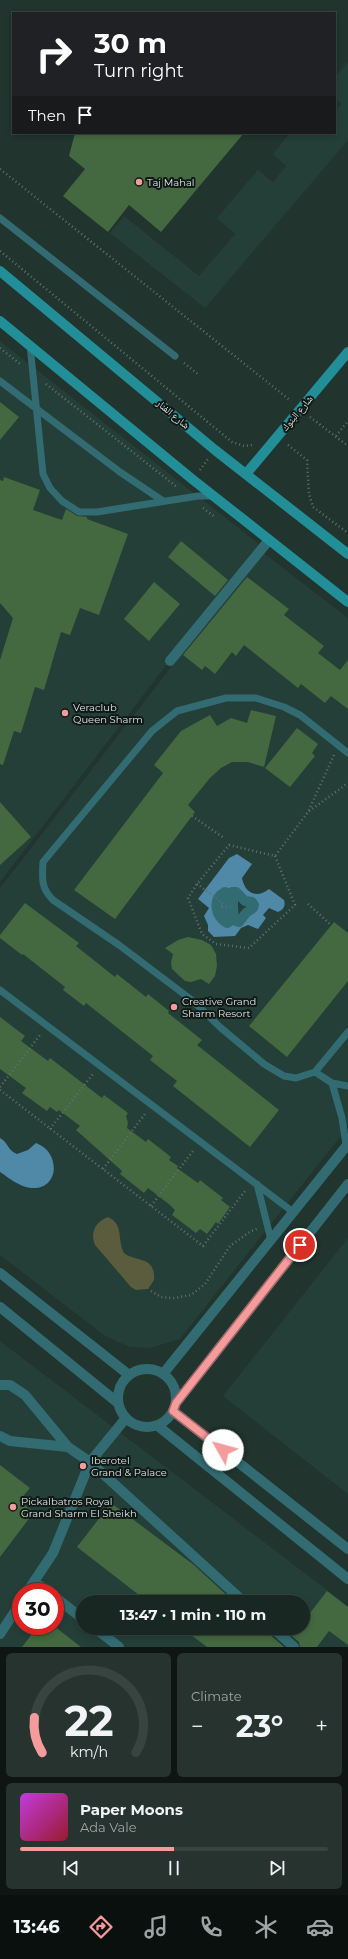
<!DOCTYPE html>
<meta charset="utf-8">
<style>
:root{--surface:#192722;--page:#26332f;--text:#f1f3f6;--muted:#9fa5a5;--line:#374440;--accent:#f59b9c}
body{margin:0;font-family:Montserrat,"Noto Naskh Arabic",sans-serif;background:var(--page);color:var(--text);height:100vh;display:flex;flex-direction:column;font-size:15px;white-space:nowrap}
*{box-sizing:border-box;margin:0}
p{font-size:13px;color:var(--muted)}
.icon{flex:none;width:22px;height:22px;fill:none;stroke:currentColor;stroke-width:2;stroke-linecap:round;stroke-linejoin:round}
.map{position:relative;height:1647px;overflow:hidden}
.drawer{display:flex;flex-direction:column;gap:6px;padding:6px;background:#0e1513;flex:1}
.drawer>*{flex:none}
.guide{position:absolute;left:12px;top:12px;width:324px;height:122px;border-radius:0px;box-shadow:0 2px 6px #0003,0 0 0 1px var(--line);background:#202124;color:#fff;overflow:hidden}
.speed{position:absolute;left:12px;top:1583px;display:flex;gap:8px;font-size:20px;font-weight:700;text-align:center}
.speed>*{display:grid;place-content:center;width:52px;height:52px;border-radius:50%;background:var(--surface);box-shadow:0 2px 6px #0003,0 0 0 1px var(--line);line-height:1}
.speed .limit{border:6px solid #d22;background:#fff;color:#111}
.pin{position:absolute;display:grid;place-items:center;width:34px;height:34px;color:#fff;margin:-17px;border:2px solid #fff;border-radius:50%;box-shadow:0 1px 4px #0007}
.me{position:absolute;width:44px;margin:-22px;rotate:308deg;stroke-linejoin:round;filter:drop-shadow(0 0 3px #0008)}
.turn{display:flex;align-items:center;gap:14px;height:84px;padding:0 16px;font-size:18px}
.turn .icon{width:52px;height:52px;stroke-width:2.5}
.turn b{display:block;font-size:28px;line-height:34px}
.then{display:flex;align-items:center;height:38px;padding:0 16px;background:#0003;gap:8px;font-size:15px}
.big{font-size:30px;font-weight:700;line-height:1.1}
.drawer .tile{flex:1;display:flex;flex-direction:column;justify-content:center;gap:6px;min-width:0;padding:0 14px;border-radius:6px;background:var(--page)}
.drawer .dial{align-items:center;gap:0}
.dial svg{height:104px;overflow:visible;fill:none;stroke:var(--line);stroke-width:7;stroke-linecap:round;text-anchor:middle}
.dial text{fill:var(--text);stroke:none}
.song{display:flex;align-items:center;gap:12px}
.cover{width:48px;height:48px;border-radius:6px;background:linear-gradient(135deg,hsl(290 70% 55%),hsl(350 70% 35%))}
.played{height:4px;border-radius:2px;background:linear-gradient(90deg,var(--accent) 50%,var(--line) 50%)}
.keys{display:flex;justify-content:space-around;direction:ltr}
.heat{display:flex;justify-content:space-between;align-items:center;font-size:22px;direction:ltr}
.drawer .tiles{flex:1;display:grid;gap:6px;grid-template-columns:1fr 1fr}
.tile:last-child{grid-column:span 2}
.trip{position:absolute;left:76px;top:1595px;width:234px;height:40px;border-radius:20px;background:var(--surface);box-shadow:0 2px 6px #0003,0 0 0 1px var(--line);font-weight:700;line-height:40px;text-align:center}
.menu{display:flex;height:64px;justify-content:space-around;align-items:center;background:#0a100e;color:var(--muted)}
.menu .icon{width:28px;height:28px}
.menu .selected{color:var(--accent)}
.menu b{font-size:18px;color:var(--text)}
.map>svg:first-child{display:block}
</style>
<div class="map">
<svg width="348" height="1647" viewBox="0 0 348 1647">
<rect width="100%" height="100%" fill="#21342e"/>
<!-- built -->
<path fill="#243f37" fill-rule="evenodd" d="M348 62V140L205 308 110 233 124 216 199 276 235 234 217 218 258 170 273 182 286 166 273 154 290 133H335V111L341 104 335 98V77Z
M0 341 259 544 0 882Z
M261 551 348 618V1127L180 1339 150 1348 130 1347 105 1336 0 1255V888Z
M348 1238V1494L223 1396Z
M0 1341 348 1606V1647H0ZM21 1592H55V1626H21ZM83 1602H303V1628H83Z"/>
<!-- green -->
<path fill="#5a5c3d" d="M108 1217C124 1224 117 1240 124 1253 134 1262 156 1255 154 1280L148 1289 136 1290 131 1287 95 1245C90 1233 95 1222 108 1217Z"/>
<!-- water -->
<path fill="#5088a7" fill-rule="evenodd" d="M237 854 252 864 242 878C245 893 256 899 269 889L284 900C286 906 283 910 278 912L269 908 263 915 266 918 258 929 248 925 241 928 235 936 214 937 208 931V925L204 916 209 908 198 899 229 858ZM239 895 250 911 234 920Z
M0 1138C8 1142 8 1151 17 1154L28 1150 36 1143C61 1152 60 1190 31 1188 20 1187 9 1178 0 1172Z"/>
<!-- building -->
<path fill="#446840" d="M75 133H244L161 232 129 205 108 232 63 196 85 169 69 156Z
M0 402 19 417 0 440Z
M4 477 40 490 33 510 62 520 66 509 77 516 87 517V519L128 534 99 615 80 608 70 635 61 632 44 690 35 687 21 733 14 731 3 765 0 764V660L13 618 0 603V480L3 481Z
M181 541 228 580 215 596 168 557Z
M247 577 289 609 284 615 324 646 318 653 340 670 348 660V709L331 696 325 703 301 684 298 688 244 645 236 656 232 652 215 674 205 666 202 670 183 655Z
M154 582 180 604 149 641 124 619Z
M251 710 276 716 264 767 248 762H232L221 768 210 778 188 805 195 812 115 919 74 890 163 773 154 765 181 731 210 715 217 726 231 718 247 723Z
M297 728 318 744 312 753 315 756 290 787 265 768Z
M0 802 31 837 0 865Z
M25 903 79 943 76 946 115 977 117 974 146 997 148 994 169 1011 168 1013 202 1040 197 1045 279 1110 250 1147 173 1086 177 1081 150 1060 153 1056 86 1003 84 1006 63 990 65 987 23 954 22 955 0 938V935Z
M334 922 348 933V981L287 1057 249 1026Z
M188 937 202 940 211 945 216 954 217 966 215 976 209 984 201 979 191 982 185 981 172 969 171 962 173 954 165 948 178 940Z
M0 1017 25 1036 21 1041 48 1061 50 1058 102 1098 104 1095 128 1113 126 1116 128 1123 127 1128 146 1142 148 1139 171 1157 169 1160 178 1166 177 1168 198 1183 200 1180 223 1198 221 1200 230 1207 218 1224 216 1222 207 1234 200 1229 196 1233 172 1215 175 1210 170 1205 148 1188 144 1193 120 1174 122 1171 76 1130 80 1126 59 1110 57 1112 50 1107 47 1111 22 1093 26 1088 0 1069Z
M0 1465 30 1488 19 1501 34 1512 0 1557Z
M111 1503 194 1565 234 1602H148L77 1547Z
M327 1591 348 1607V1645L329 1631 317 1647H300L299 1642 292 1636 299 1628H303V1622Z
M38 1626H54L81 1647H22Z
M182 1628H262L284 1647H207Z"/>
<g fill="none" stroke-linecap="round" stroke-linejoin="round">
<!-- path -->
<path stroke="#60716c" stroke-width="2.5" stroke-dasharray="1 3" stroke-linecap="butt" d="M0 169 291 401
M0 251 232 442 244 446 252 445
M0 348 20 364
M184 363 199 375
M46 384 177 487
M310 417 348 446
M336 436 348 421
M288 445 307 460 309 494 313 507 348 533
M200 470 208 459
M203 508 215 517
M334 755 308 812 348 783
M192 816 224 838
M275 856 295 905 249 948 216 944 202 934 188 898 197 884 229 845 275 856 308 812
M197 884 200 886
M308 904 331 925
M0 1087 40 1035
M0 1090 203 1246 245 1191
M50 1129 93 1074
M103 1169 145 1114
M151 1206 193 1151
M151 1291 161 1297 174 1298 191 1295 205 1284 230 1246 251 1231 257 1229"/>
<!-- lane -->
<path stroke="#326c72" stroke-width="7" d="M0 218 175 356
M30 345 43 474 50 488 62 501 79 512H97L198 496H214
M0 381 120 472 163 501
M348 753 300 715 284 707 256 698H226L177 711 152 731 43 862C42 879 41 888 53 900L119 945 193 1001 221 1028 264 1064 284 1076 296 1078 315 1072 348 1032
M0 990 293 1212
M315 1072 332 1083 348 1086
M332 1083 342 1118 346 1145
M257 1184 271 1240"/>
<!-- street -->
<path stroke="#326c72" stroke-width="10" d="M170 661 269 540
M225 892 229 895 226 910 231 917 230 921 227 923C215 916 212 899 225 892Z
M232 892H236L245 901 252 902 254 905 253 908 246 913 239 922 234 920Z
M0 1273 129 1375
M0 1307 118 1403
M118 1398a29 29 0 1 1 58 0a29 29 0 1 1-58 0Z
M163 1374 348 1144
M0 1385H10L25 1395 68 1447 90 1462 244 1602
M176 1403 348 1184
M173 1411 348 1549
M158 1426 348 1579
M0 1436 10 1441 68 1447
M34 1581 48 1592
M27 1592 53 1553 90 1462 126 1418
M55 1597 83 1619
M95 1628 119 1647
M273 1628 294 1647
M0 1634 21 1602"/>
<!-- secondary -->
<path stroke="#228e97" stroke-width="10" d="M0 271 215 450 348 554
M0 321 192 479 348 602
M246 474 348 352"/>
<!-- path-bridge -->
<path stroke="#60716c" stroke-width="2.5" stroke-dasharray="1 3" stroke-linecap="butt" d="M200 886 220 901
M222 907H232"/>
</g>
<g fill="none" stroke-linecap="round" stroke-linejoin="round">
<defs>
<path id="route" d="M223 1450 173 1411 176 1403 300 1245"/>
</defs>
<!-- route casing -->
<use href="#route" stroke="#9f6565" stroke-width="10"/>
<!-- route -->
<use href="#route" stroke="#f59b9c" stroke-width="7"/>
</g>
<!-- markers -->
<g fill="#f59b9c" stroke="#111917" stroke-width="1.5">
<circle cx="139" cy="182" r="4"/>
<circle cx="65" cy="713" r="4"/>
<circle cx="174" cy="1007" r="4"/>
<circle cx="83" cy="1466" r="4"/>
<circle cx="13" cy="1507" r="4"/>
</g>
<g text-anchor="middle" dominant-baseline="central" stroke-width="4" stroke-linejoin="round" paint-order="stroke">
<!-- poi labels -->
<g font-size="10" fill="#d9e5e1" stroke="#111917" text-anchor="start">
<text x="147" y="182">Taj Mahal</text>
<text x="73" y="707">Veraclub<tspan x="73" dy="12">Queen Sharm</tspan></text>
<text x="182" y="1001">Creative Grand<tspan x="182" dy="12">Sharm Resort</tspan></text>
<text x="91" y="1460">Iberotel<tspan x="91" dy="12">Grand &amp; Palace</tspan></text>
<text x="21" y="1501">Pickalbatros Royal<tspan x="21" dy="12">Grand Sharm El Sheikh</tspan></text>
</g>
<!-- street labels -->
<g font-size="10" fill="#d9e5e1" stroke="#111917">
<text transform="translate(297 413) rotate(-50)">شارع البنوك</text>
<text transform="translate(173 414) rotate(40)">شارع الفنار</text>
</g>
</g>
</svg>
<div class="speed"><div class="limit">30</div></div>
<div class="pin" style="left:300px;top:1245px;background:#d93025"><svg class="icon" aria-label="arrive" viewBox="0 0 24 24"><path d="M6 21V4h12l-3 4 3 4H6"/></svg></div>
<svg class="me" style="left:223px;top:1450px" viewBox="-20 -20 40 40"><circle r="19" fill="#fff"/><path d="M0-13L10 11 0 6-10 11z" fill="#f59b9c"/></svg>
<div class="trip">13:47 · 1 min · 110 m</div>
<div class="guide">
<div class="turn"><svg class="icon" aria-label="right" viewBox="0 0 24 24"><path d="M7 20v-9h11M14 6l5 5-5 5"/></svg><div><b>30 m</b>Turn right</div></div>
<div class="then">Then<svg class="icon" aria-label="arrive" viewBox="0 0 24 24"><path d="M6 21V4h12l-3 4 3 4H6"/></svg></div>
</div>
</div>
<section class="drawer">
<div class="tiles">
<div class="tile dial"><svg viewBox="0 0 100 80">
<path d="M14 69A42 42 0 1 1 86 69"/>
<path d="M14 69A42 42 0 0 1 8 42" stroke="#f59b9c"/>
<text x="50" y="56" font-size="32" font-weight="700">22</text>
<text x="50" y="72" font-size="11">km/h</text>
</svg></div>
<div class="tile"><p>Climate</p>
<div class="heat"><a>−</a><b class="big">23°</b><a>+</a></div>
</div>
<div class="tile">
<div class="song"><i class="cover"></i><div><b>Paper Moons</b><p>Ada Vale</p></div></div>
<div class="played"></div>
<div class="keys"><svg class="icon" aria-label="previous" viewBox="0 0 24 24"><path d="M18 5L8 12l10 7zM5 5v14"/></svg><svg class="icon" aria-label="pause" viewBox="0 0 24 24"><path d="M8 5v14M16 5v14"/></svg><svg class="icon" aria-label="next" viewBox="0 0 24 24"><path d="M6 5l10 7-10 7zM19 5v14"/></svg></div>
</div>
</div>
</section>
<nav class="menu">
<b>13:46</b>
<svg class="icon selected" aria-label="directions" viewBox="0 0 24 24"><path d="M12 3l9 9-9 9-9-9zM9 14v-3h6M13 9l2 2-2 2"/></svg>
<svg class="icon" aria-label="music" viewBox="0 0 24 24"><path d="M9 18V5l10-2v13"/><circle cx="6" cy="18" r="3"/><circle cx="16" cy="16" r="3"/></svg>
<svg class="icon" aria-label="phone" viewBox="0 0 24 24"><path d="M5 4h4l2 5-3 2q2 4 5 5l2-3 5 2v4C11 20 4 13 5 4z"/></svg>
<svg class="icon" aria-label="climate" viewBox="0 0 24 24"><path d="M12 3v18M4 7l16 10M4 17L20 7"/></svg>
<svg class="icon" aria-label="car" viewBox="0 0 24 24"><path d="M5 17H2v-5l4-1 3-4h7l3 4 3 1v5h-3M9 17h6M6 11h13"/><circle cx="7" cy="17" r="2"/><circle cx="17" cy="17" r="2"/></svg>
</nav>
